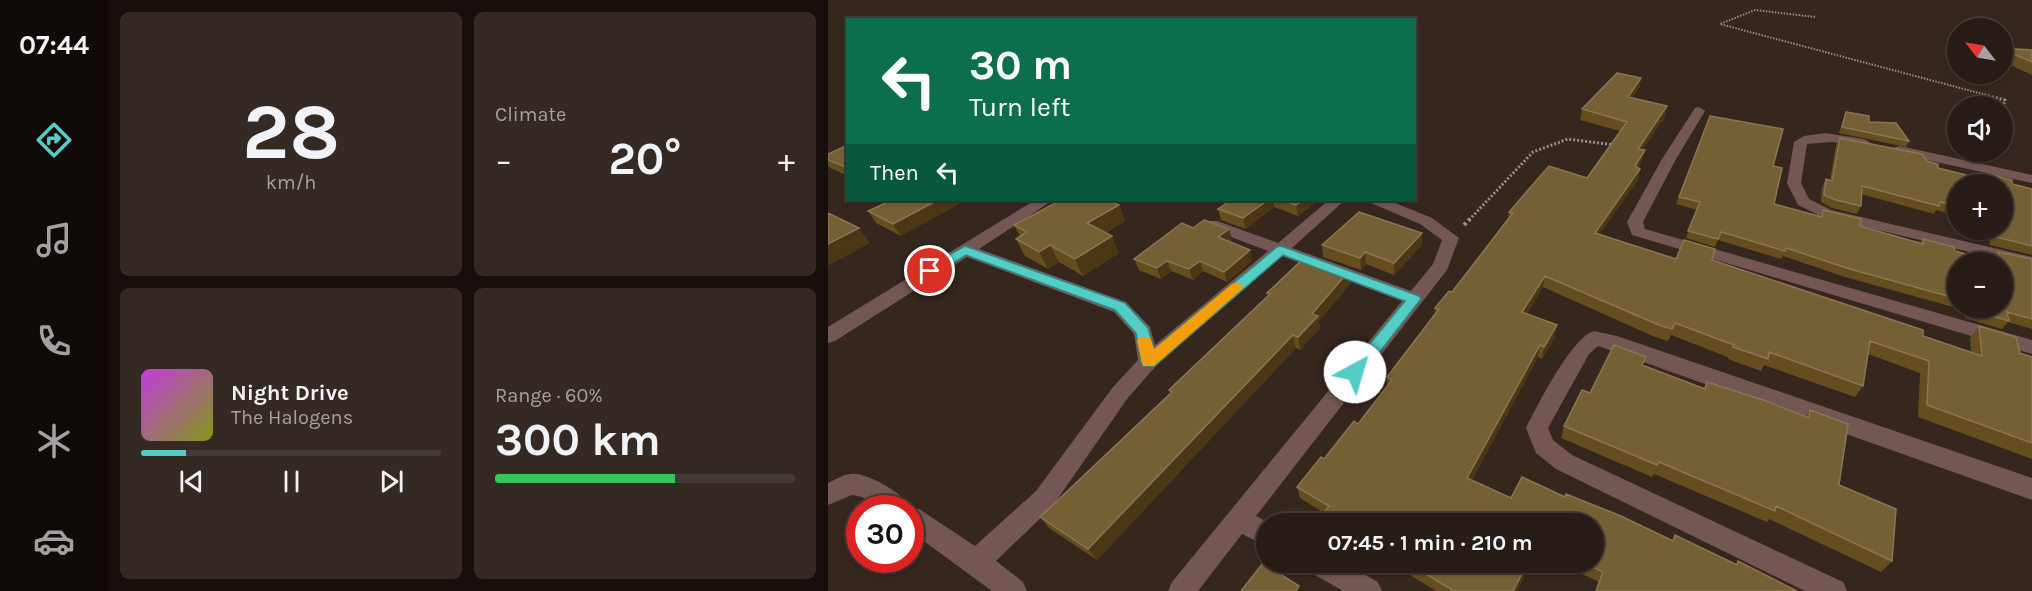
<!DOCTYPE html>
<meta charset="utf-8">
<style>
:root{--surface:#281c16;--page:#342923;--text:#f1f3f6;--muted:#a5a1a1;--line:#443a35;--accent:#54cdc7}
body{margin:0;font-family:Karla,sans-serif;background:var(--page);color:var(--text);height:100vh;display:flex;flex-direction:column;font-size:22px;white-space:nowrap}
*{box-sizing:border-box;margin:0}
p{font-size:20px;color:var(--muted)}
.icon{flex:none;width:33px;height:33px;fill:none;stroke:currentColor;stroke-width:2;stroke-linecap:round;stroke-linejoin:round}
.map{position:relative;flex:1;overflow:hidden}
.drawer{display:flex;flex-direction:column;gap:12px;padding:12px;background:#160f0c;width:720px}
.drawer>*{flex:none}
.top-card{position:absolute;left:18px;top:18px;width:570px;height:183px;border-radius:0px;box-shadow:0 2px 4px #0004,0 0 0 2px var(--line);background:#0b6e4f;color:#fff;overflow:hidden}
.needle{width:39px;rotate:301deg}
.tools{position:absolute;left:1119px;top:18px;display:grid;gap:12px}
.tools a{display:grid;place-items:center;width:66px;height:66px;border-radius:50%;background:var(--surface);box-shadow:0 2px 4px #0004,0 0 0 2px var(--line);font-size:30px}
.speed{position:absolute;left:18px;top:495px;display:flex;gap:12px;font-size:30px;font-weight:700;text-align:center}
.speed>*{display:grid;place-content:center;width:78px;height:78px;border-radius:50%;background:var(--surface);box-shadow:0 2px 4px #0004,0 0 0 2px var(--line);line-height:1}
.speed .limit{border:9px solid #d22;background:#fff;color:#111}
.pin{position:absolute;display:grid;place-items:center;width:51px;height:51px;color:#fff;margin:-26px;border:3px solid #fff;border-radius:50%;box-shadow:0 2px 6px #0007}
.me{position:absolute;width:66px;margin:-33px;rotate:39deg;stroke-linejoin:round;filter:drop-shadow(0 0 4px #0008)}
.turn{display:flex;align-items:center;gap:21px;height:126px;padding:0 24px;font-size:27px}
.turn .icon{width:78px;height:78px;stroke-width:2.5}
.turn b{display:block;font-size:42px;line-height:51px}
.then{display:flex;align-items:center;height:57px;padding:0 24px;background:#0003;gap:12px;font-size:22px}
.big{font-size:45px;font-weight:700;line-height:1.1}
.drawer .tile{flex:1;display:flex;flex-direction:column;justify-content:center;gap:9px;min-width:0;padding:0 21px;border-radius:9px;background:var(--page)}
.drawer .dial{align-items:center;gap:0}
.dial b{font-size:78px;line-height:1}
.song{display:flex;align-items:center;gap:18px}
.cover{width:72px;height:72px;border-radius:9px;background:linear-gradient(135deg,hsl(290 70% 55%),hsl(70 70% 35%))}
.played{height:6px;border-radius:3px;background:linear-gradient(90deg,var(--accent) 15%,var(--line) 15%)}
.keys{display:flex;justify-content:space-around;direction:ltr}
.heat{display:flex;justify-content:space-between;align-items:center;font-size:33px;direction:ltr}
.charge{height:9px;border-radius:4px;background:linear-gradient(90deg,#34c759 60%,var(--line) 0)}
.drawer .tiles{flex:1;display:grid;gap:12px;grid-template-columns:repeat(2,1fr)}
.trip{position:absolute;left:428px;top:513px;width:348px;height:60px;border-radius:30px;background:var(--surface);box-shadow:0 2px 4px #0004,0 0 0 2px var(--line);font-weight:700;line-height:60px;text-align:center}
main{display:flex;flex:1;min-height:0}
.dock{display:flex;flex-direction:column;width:108px;justify-content:space-around;align-items:center;background:#100b09;color:var(--muted)}
.dock .icon{width:42px;height:42px}
.dock .current{color:var(--accent)}
.dock b{font-size:27px;color:var(--text)}
.map>svg:first-child{display:block}
</style>
<main>
<nav class="dock">
<b>07:44</b>
<svg class="icon current" aria-label="directions" viewBox="0 0 24 24"><path d="M12 3l9 9-9 9-9-9zM9 14v-3h6M13 9l2 2-2 2"/></svg>
<svg class="icon" aria-label="music" viewBox="0 0 24 24"><path d="M9 18V5l10-2v13"/><circle cx="6" cy="18" r="3"/><circle cx="16" cy="16" r="3"/></svg>
<svg class="icon" aria-label="phone" viewBox="0 0 24 24"><path d="M5 4h4l2 5-3 2q2 4 5 5l2-3 5 2v4C11 20 4 13 5 4z"/></svg>
<svg class="icon" aria-label="climate" viewBox="0 0 24 24"><path d="M12 3v18M4 7l16 10M4 17L20 7"/></svg>
<svg class="icon" aria-label="car" viewBox="0 0 24 24"><path d="M5 17H2v-5l4-1 3-4h7l3 4 3 1v5h-3M9 17h6M6 11h13"/><circle cx="7" cy="17" r="2"/><circle cx="17" cy="17" r="2"/></svg>
</nav>
<section class="drawer">
<div class="tiles">
<div class="tile dial"><b>28</b><p>km/h</p></div>
<div class="tile"><p>Climate</p>
<div class="heat"><a>−</a><b class="big">20°</b><a>+</a></div>
</div>
<div class="tile">
<div class="song"><i class="cover"></i><div><b>Night Drive</b><p>The Halogens</p></div></div>
<div class="played"></div>
<div class="keys"><svg class="icon" aria-label="previous" viewBox="0 0 24 24"><path d="M18 5L8 12l10 7zM5 5v14"/></svg><svg class="icon" aria-label="pause" viewBox="0 0 24 24"><path d="M8 5v14M16 5v14"/></svg><svg class="icon" aria-label="next" viewBox="0 0 24 24"><path d="M6 5l10 7-10 7zM19 5v14"/></svg></div>
</div>
<div class="tile"><p>Range · 60%</p><b class="big">300 km</b><div class="charge"></div></div>
</div>
</section>
<div class="map">
<svg width="1204" height="591" viewBox="0 0 1204 591">
<rect width="100%" height="100%" fill="#35261e"/>
<g fill="none" stroke-linecap="round" stroke-linejoin="round">
<!-- path-far2 -->
<path stroke="#9b8e87" stroke-width="2" stroke-dasharray="1.5 1.5" stroke-linecap="butt" d="M987 17 927 10 892 24 1162 96"/>
<!-- path-far1 -->
<path stroke="#9b8e87" stroke-width="3" stroke-dasharray="2 2" stroke-linecap="butt" d="M1156 95 1177 100 1174 109
M641 220 705 152 740 139 786 145"/>
<!-- path -->
<path stroke="#9b8e87" stroke-width="4" stroke-dasharray="3 3" stroke-linecap="butt" d="M636 225 642 219"/>
<!-- minor -->
<path fill="#745654" fill-rule="evenodd" d="M871 107 877 111 848 159 815 222 817 229 1204 340V354L804 235 799 222 834 159 867 108Z
M997 133 1036 139 1043 143 1036 147 1004 142 979 144 973 183 981 199 1003 210 1204 257V267L992 216 970 205 959 183 966 142 976 136Z
M1072 146 1204 175V183L1067 153 1065 150 1067 147Z
M207 200H225L151 249 298 302 322 327 327 345 440 251 377 227 375 224 377 221H389L450 243 501 200H517L464 248 583 291 605 264 614 240 592 224 543 203 541 200H560L604 218 631 238 619 270 428 516 443 524H438V546L414 534 370 591H340L344 582 574 301 454 256 327 367 299 399 224 507 168 561 195 582 199 591H164L82 531V508H51L34 497 24 495 0 505V483C7 480 16 474 23 474 38 472 75 493 81 506L91 509 147 546 208 491 285 387 310 360 306 334 286 312 139 257 7 341 0 343V327Z
M766 331 789 336 1204 478V500L770 346 761 354 720 428 725 440 744 455 1015 582 1019 591H977L728 469 708 453 698 428C709 406 744 337 766 331Z
M476 562H515L550 582 554 591H515L480 571Z"/>
</g>
<!-- wall -->
<path fill="#654d1f" fill-rule="evenodd" d="M1174 48 1204 50V75L1174 61Z
M813 78 811 88 804 98 837 117 814 150V161L810 168 812 169 810 180 771 235 848 259 884 260 1095 336 1143 352 1142 338 1151 326 1192 353 1204 357V459L1090 417 1092 373 1040 354 1035 386 1027 397 936 365 933 371 900 359V357L843 335 840 341 827 337 715 287 699 314 727 337 714 359 710 357 644 480 683 498 737 497 844 541 847 535 908 564 910 561 969 591 771 582 729 562H765V524H490L489 522 496 513 472 498 469 487 530 424 559 385V377L607 314V308L624 292 680 218 681 212 759 178 792 131 752 120 754 109Z
M1018 112 1081 141 1078 147 1011 133 1016 117Z
M1012 138 1099 161 1110 168 1154 179 1158 173 1184 184 1204 189V255L1162 245 1160 230H1174V184H1130V216L1108 210 1106 214 1033 194V206L1029 214 1004 208 993 202 994 187 998 179 1002 180 1008 145Z
M20 145V176L2 168 0 165V154Z
M945 166 946 204 992 216 995 210 1032 226 1092 243 1095 239 1127 251 1164 262V260L1170 252 1204 259V329L1180 322 1174 329 1137 318 1136 310 1017 277 955 256 953 259 890 240 887 247 858 238 869 210 848 204 851 197ZM1130 262H1174V308H1130Z
M64 200 73 236 48 223 40 211Z
M403 200H490L470 216 446 207 418 229 393 220 390 209Z
M291 205 297 221 278 233 291 253 255 276 231 262 220 269 197 256 188 239 192 236 186 225Z
M365 228 404 240 401 242 424 261 399 282 375 271 365 280 343 271 333 279 311 270 306 259Z
M494 245H594L566 275 538 264 533 270 495 257Z
M520 272 522 284 491 321 492 328 472 350 468 348 269 560 221 528 212 517 342 393 341 390 440 296 439 293Z
M815 366 876 388 879 382 978 416 982 410 1011 485 1064 561 1053 572 941 519 939 522 826 474 824 477 733 438 736 426 762 393Z
M561 562H703L689 591H608Z"/>
<!-- shaded-wall -->
<path fill="#4b3616" d="M813 78 811 88 798 107 800 97Z
M839 106 837 117 808 159 810 149Z
M817 150 814 161 804 177 807 166Z
M812 169 810 180 764 245 767 233Z
M110 200H139L73 236 65 224Z
M440 200H445L446 207 418 229 415 218Z
M475 200H490L470 216 468 205Z
M291 205 297 221 266 240 259 223Z
M31 228 42 243 0 266V244Z
M401 229 404 240 393 248 390 237Z
M594 233V245L566 275V263Z
M284 236 291 253 255 276 247 259Z
M222 245 231 262 220 269 211 252Z
M422 250 424 261 399 282 396 272Z
M537 252 538 264 533 270 532 258Z
M339 261 343 271 333 279 329 268Z
M372 261 375 271 365 280 361 269Z
M520 272 522 284 491 321 492 328 472 350 470 337 484 314Z
M717 276 715 287 693 324 694 312Z
M729 325 727 337 714 359 716 347Z
M465 335 468 348 269 560 260 549Z
M712 345 710 357 639 490V478Z
M700 562H703L689 591H685Z"/>
<!-- building -->
<path fill="#755f35" stroke="#8a7652" stroke-width="1.5" d="M1174 48 1204 50V62L1174 49Z
M789 73 813 78 800 97 839 106 810 149 817 150 807 166 812 169 767 233 848 259 856 240 887 249 884 260 1095 330V336L1154 356 1151 326 1188 337 1192 353 1204 357V443L1099 405 1101 361 1042 341 1035 386 941 352 940 359 905 347 906 345 847 323 844 329 831 325 717 276 694 312 729 325 716 347 712 345 639 478 683 498 694 477 737 497 738 494 793 516 845 541 847 535 909 565 910 561 969 591H768L775 572 755 562H765V524H492L489 522 501 506 469 487 493 457 496 459 526 421 530 424 564 380 559 377 611 309 607 308 621 291 624 292 685 213 681 212 721 166 759 178 799 122 754 109Z
M1018 112 1041 116V122L1068 123 1081 141 1014 127Z
M882 116 955 129 945 166 954 168 946 204 994 217 995 210 1033 219 1032 226 1095 244V239L1126 247 1127 251 1167 262H1130V299L1022 269 958 248 957 251 893 232 890 239 860 231 872 202 851 197Z
M1012 138 1094 154 1099 161 1110 164V168L1158 180V173L1184 180V184L1204 189V246L1168 237 1167 230H1174V184H1130V207L1112 202 1111 206 1034 186 1033 206 1008 200 996 195 998 179 1004 181Z
M20 145V168L0 160V154Z
M64 200H110L65 224 40 211Z
M233 200H280L291 205 259 223 284 236 247 259 222 245 211 252 188 239 199 232 186 225Z
M403 200H440L415 218 390 209Z
M453 200H475L468 205Z
M531 212 594 233 566 263 537 252 532 258 494 245Z
M0 213 31 228 0 244Z
M376 220 401 229 390 237 422 250 396 272 372 261 361 269 339 261 329 268 306 259 354 223 365 228Z
M1170 252 1204 259V319L1179 312 1181 321 1143 310V308H1174V262H1172Z
M480 257 520 272 484 314 490 316 470 337 465 335 260 549 212 517 344 392 341 390 442 294 439 293 476 258Z
M786 345 818 357 814 365 877 389 879 382 938 401 981 418 982 410 1020 424 1011 485 1068 509 1064 561 948 506 947 511 831 462 829 465 736 426 754 390 762 393Z
M578 562H700L685 591H626Z
M435 563 471 586 468 591H413Z"/>
<!-- route -->
<path fill="#54cdc7" stroke="#378581" stroke-width="1.5" d="M137 246 297 303 320 328 326 349 449 247 453 246 591 296 593 299 533 376H522L520 372 522 368 577 301 455 255 326 366H315L313 362 308 333 287 310 138 255 107 274H98L96 271 98 268Z"/>
<!-- slow -->
<path fill="#f59e0b" d="M408 283 413 284 415 287 413 290 326 366H315L309 341 312 337H322L326 349 404 284Z"/>
</svg>
<div class="tools">
<a><svg class="needle" viewBox="-14 -14 28 28"><path d="M0-13l5 13h-10z" fill="#e53935"/><path d="M0 13l5-13h-10z" fill="#a5a1a1"/></svg></a>
<a><svg class="icon" aria-label="sound" viewBox="0 0 24 24"><path d="M4 9h4l5-4v14l-5-4H4zM17 9q2 3 0 6"/></svg></a>
<a>+</a>
<a>−</a>
</div>
<div class="speed"><div class="limit">30</div></div>
<div class="pin" style="left:102px;top:271px;background:#d93025"><svg class="icon" aria-label="arrive" viewBox="0 0 24 24"><path d="M6 21V4h12l-3 4 3 4H6"/></svg></div>
<svg class="me" style="left:527px;top:372px" viewBox="-20 -20 40 40"><circle r="19" fill="#fff"/><path d="M0-13L10 11 0 6-10 11z" fill="#54cdc7"/></svg>
<div class="trip">07:45 · 1 min · 210 m</div>
<div class="top-card">
<div class="turn"><svg class="icon" aria-label="left" viewBox="0 0 24 24"><path d="M17 20v-9H6M10 6l-5 5 5 5"/></svg><div><b>30 m</b>Turn left</div></div>
<div class="then">Then<svg class="icon" aria-label="left" viewBox="0 0 24 24"><path d="M17 20v-9H6M10 6l-5 5 5 5"/></svg></div>
</div>
</div>
</main>
